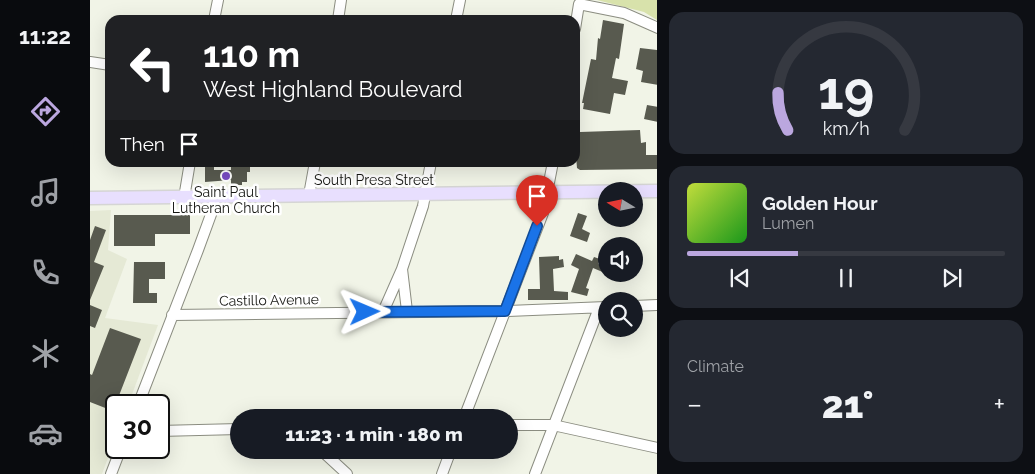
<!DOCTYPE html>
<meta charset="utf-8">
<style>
:root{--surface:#171b24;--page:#242831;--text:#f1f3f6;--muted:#9ea1a6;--line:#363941;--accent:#bba7df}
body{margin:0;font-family:Raleway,sans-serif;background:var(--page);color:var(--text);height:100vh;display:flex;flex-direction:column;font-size:19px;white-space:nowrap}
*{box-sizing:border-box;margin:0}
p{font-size:16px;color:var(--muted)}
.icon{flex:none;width:28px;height:28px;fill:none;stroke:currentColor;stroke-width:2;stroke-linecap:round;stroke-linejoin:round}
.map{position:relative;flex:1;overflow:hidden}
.drawer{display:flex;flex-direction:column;gap:12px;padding:12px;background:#0d0f14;width:378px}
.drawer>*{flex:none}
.top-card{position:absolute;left:15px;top:15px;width:475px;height:152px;border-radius:15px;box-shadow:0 5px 20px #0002;background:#202124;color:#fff;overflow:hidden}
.needle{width:32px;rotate:280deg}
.buttons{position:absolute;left:508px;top:182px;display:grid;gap:10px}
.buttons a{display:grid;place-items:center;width:45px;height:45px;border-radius:50%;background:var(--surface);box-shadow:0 5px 20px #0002;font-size:25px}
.speed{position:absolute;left:15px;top:394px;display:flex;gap:10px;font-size:25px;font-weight:700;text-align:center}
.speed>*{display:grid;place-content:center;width:65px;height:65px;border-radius:50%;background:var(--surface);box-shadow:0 5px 20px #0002;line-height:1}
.speed .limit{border:2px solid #111;border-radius:8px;background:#fff;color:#111}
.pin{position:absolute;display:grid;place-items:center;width:42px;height:42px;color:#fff;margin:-51px -21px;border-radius:50% 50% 50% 0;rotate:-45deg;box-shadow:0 0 5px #0007}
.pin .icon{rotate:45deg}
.me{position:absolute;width:55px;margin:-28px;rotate:89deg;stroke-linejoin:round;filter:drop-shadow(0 0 4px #0008)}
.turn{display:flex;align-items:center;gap:18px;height:105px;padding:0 15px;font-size:22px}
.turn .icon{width:65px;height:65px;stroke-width:2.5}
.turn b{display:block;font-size:35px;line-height:42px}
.then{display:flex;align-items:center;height:48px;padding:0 15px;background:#0003;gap:10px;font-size:19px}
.big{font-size:38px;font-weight:800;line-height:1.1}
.drawer .tile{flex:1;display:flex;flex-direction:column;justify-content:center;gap:8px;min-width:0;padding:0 18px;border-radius:15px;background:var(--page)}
.drawer .dial{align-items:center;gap:0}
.dial svg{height:130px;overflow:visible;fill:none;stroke:var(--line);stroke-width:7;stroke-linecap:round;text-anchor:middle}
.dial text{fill:var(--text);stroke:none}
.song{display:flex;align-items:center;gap:15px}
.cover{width:60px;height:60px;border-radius:8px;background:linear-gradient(135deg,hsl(70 70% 55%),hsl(120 70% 35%))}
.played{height:5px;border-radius:2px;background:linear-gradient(90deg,var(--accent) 35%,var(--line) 35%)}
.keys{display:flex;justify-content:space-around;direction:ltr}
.heat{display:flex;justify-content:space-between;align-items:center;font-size:28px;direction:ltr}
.trip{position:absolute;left:140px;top:409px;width:288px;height:50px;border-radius:25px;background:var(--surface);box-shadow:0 5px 20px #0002;font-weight:800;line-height:50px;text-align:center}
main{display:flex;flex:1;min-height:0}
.dock{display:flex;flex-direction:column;width:90px;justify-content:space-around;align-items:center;background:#090b0e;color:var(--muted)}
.dock .icon{width:35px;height:35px}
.dock .current{color:var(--accent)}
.dock b{font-size:22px;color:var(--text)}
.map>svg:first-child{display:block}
</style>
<main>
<nav class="dock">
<b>11:22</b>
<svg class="icon current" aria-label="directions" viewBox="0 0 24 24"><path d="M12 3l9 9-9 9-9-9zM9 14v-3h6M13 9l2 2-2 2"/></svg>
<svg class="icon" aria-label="music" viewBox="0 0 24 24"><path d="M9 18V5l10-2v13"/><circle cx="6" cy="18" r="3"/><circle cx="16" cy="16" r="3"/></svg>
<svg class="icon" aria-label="phone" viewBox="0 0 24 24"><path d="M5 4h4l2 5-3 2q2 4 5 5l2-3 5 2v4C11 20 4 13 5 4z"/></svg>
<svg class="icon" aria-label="climate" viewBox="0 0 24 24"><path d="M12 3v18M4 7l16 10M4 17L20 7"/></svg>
<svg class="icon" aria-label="car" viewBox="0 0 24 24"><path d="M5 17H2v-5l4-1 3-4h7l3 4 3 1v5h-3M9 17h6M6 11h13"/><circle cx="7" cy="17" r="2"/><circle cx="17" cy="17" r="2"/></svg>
</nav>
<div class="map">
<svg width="568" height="474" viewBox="0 0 568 474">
<rect width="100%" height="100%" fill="#f1f4e7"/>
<!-- built -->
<path fill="#e5e9d5" d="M21 210 18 250 37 259 15 318 68 325 38 405H26V436L12 474H0V211Z"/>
<!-- green -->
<path fill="#d8e2ab" d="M507 0H567V20L554 12Z"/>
<!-- building -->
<path fill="#585a4f" d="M513 20 534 24 529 59 526 58 522 78 538 81 535 95 524 93 520 114 493 109 494 103H492L501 59 506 60 508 38 510 39Z
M550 48 568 50V85L551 82 553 71 546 69Z
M557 105 568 107V122L554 119Z
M550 130 551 143 556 142V155H568V169L490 170 487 168 486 156 490 132Z
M154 162H160V172H157V182H152V185H141V180L115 182V167H124V170H141V164Z
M488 213 497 216 492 229 500 233 497 242 480 236Z
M24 215H100V234H65V246H24Z
M5 226 16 230 4 262 14 266 0 300V240Z
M486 254 502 261 504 257 510 259 508 264 516 267 515 273 503 268 496 288 499 289 497 296 481 292 489 269 481 265Z
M469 256V260L473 259 474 267 463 269 464 291 478 292V300H438V289H450L449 257Z
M44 262H75V279H59V293H67V303H43Z
M0 305 12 310 5 328 0 326Z
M20 328 51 339 23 411 0 402V374L2 375Z"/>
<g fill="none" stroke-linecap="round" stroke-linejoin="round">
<defs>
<path id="minor" d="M124 20 128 0
M248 20 251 0
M366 20 370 0
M485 29 489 4 534 13 568 28
M0 62 20 65
M219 195 225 162
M94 198 100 162
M544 306 568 305
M317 311 312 269 333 206 341 162
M293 312 312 269
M82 315 415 311 516 307
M48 405 108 250 123 209 125 196
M374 418 453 213 463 162
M419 425H463L568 448
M69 431 149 429
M231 450 257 474
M21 474 31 448
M352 474 361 450
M445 474 509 308"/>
<path id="major" d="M0 198 568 191"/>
</defs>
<!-- minor casing -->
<use href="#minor" stroke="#8b8d81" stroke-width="12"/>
<!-- major casing -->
<use href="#major" stroke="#d5d5d4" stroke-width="15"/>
<!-- minor -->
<use href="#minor" stroke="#fff" stroke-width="10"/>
<!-- major -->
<use href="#major" stroke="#e8dffe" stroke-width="12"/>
</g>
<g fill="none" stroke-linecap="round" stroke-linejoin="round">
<defs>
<path id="route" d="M275 312 415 311 447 226"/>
</defs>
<!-- route casing -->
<use href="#route" stroke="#114b97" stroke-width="12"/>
<!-- route -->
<use href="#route" stroke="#1a73e8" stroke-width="9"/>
</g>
<!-- markers -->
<circle fill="#794bc3" stroke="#fff" stroke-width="2" cx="136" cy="176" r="5"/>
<g text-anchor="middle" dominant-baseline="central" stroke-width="5" stroke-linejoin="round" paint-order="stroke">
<!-- street labels -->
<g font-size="14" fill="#151612" stroke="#fff">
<text x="284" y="180">South Presa Street</text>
<text transform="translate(179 300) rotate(-1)">Castillo Avenue</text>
</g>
<!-- poi labels -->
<g font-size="14" fill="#151612" stroke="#fff">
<text x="136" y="192">Saint Paul<tspan x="136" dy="16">Lutheran Church</tspan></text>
</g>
</g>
</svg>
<div class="buttons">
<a><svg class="needle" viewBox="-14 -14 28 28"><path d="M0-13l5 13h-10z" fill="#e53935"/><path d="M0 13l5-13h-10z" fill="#9ea1a6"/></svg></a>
<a><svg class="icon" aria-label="sound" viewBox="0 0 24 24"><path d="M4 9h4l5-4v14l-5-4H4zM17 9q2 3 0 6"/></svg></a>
<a><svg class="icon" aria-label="search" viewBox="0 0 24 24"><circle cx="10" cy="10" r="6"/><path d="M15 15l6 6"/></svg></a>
</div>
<div class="speed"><div class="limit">30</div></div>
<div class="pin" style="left:447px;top:226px;background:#d93025"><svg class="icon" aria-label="arrive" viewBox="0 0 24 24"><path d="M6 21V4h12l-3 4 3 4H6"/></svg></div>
<svg class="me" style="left:275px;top:312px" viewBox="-20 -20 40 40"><path d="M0-17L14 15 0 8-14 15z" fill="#1a73e8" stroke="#fff" stroke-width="4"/></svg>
<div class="trip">11:23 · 1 min · 180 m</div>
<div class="top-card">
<div class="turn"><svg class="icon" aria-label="left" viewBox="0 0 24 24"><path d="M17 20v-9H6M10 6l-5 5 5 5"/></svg><div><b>110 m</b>West Highland Boulevard</div></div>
<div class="then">Then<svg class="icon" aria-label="arrive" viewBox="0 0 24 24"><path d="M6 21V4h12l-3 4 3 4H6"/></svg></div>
</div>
</div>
<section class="drawer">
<div class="tile dial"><svg viewBox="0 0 100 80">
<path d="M14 69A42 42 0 1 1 86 69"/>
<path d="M14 69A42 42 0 0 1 8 46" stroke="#bba7df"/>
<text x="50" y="56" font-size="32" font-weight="700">19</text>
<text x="50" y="72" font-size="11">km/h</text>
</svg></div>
<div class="tile">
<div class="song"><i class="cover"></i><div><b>Golden Hour</b><p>Lumen</p></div></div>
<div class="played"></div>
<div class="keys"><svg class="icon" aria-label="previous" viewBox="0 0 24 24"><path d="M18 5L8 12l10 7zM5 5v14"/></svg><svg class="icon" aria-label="pause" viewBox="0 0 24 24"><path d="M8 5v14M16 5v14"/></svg><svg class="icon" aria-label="next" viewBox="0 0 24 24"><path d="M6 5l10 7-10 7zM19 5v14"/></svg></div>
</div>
<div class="tile"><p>Climate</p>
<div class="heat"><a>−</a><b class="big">21°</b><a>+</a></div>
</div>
</section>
</main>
